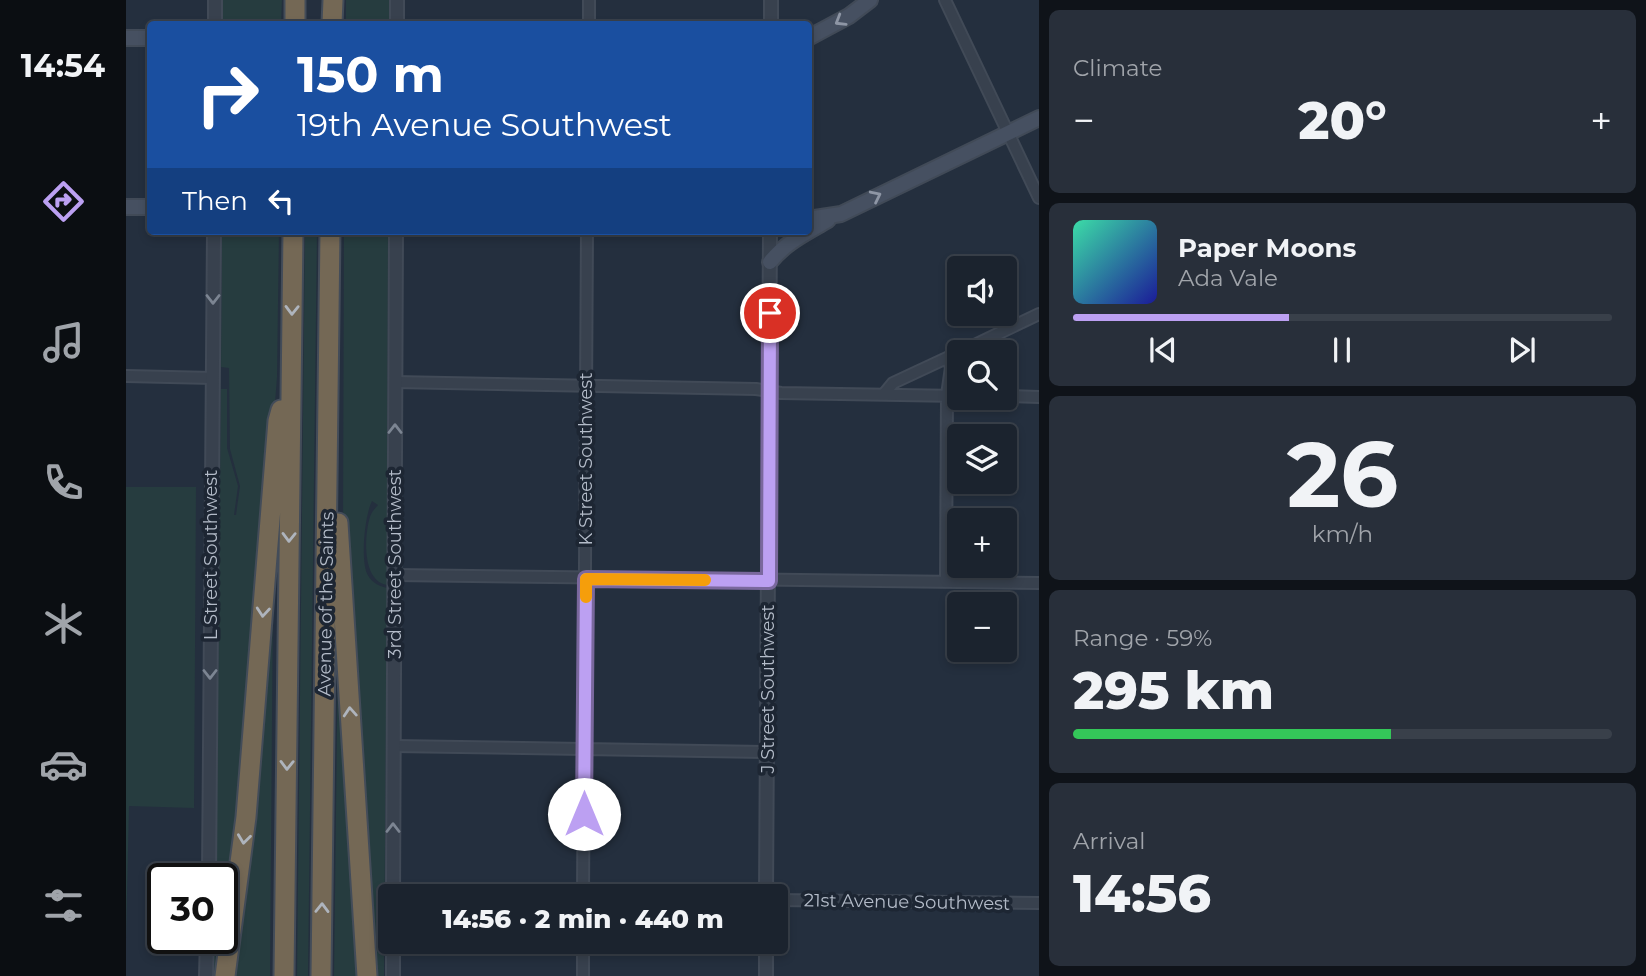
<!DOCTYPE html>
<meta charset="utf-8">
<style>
:root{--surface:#1b232e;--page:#282f3a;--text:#f1f3f6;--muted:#a0a4aa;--line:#39404a;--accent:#bca0f2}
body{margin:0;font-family:Montserrat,sans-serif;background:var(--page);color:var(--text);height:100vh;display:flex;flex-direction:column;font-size:26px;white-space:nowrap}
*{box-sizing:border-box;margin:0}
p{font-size:23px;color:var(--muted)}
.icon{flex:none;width:38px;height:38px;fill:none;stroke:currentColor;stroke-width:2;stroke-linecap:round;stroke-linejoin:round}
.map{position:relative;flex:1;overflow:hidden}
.drawer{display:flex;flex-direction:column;gap:10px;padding:10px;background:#0f1319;width:607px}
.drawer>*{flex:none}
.hud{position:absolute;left:21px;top:21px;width:665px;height:214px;border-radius:7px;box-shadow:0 4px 10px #0003,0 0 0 2px var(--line);background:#1a4fa0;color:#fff;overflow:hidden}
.buttons{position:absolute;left:821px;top:256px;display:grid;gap:14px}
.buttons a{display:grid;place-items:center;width:70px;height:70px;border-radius:7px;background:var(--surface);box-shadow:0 4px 10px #0003,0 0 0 2px var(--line);font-size:35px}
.speed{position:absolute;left:21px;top:863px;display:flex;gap:14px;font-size:35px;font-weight:700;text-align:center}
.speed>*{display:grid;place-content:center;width:91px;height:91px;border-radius:50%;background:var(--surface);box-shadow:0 4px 10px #0003,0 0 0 2px var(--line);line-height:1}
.speed .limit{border:4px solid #111;border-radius:10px;background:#fff;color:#111}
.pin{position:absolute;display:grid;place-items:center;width:60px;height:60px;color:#fff;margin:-30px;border:4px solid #fff;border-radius:50%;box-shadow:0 2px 7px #0007}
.me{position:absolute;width:77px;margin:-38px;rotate:0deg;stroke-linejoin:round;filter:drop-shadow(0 0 5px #0008)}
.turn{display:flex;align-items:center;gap:24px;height:147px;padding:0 35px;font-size:32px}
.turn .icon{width:91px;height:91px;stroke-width:2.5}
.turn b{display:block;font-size:49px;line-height:60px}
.then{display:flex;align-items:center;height:66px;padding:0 35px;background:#0003;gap:14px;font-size:26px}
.big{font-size:52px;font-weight:800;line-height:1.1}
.drawer .card{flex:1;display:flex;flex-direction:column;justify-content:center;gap:10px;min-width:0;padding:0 24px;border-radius:10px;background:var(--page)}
.drawer .dial{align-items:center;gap:0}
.dial b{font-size:91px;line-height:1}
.song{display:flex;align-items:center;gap:21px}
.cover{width:84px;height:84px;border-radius:10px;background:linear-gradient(135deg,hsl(160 70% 55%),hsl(240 70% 35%))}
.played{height:7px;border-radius:4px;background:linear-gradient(90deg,var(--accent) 40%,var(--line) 40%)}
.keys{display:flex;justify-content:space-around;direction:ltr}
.heat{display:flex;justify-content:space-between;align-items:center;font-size:38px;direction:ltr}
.charge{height:10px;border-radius:5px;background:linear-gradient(90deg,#34c759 59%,var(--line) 0)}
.trip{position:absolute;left:252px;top:884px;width:410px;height:70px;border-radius:7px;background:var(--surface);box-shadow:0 4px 10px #0003,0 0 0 2px var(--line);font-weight:800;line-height:70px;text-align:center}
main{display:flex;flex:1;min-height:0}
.tab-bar{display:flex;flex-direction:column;width:126px;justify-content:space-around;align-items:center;background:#0b0e12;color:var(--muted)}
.tab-bar .icon{width:49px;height:49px}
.tab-bar .current{color:var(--accent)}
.tab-bar b{font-size:32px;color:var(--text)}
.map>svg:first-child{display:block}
</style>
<main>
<nav class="tab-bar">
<b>14:54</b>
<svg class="icon current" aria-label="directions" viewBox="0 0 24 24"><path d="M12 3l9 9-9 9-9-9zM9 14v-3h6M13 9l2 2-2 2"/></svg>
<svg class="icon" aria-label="music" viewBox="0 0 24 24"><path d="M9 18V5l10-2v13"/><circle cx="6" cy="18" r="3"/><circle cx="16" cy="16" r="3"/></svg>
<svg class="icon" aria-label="phone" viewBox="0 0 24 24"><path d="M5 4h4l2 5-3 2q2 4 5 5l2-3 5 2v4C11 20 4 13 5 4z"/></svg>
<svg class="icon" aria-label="climate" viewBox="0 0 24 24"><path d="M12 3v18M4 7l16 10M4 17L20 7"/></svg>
<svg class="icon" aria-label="car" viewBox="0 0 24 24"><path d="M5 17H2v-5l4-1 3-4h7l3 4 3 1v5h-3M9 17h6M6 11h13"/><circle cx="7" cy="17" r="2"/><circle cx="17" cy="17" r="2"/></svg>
<svg class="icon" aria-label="filters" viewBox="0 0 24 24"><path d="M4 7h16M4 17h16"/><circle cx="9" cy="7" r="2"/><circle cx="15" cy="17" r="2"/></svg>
</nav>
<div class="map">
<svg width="913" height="976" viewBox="0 0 913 976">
<rect width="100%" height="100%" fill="#242f3e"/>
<!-- green -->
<path fill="#263c3f" d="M96 0H156L155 24H96Z
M220 0H263V24H220Z
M96 231H153L151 377 132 620 95 976H85L87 938H96V878H90L95 389H101V448L112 486 108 515H110L114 486 104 449 103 368 95 367Z
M179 231H191L182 976H171Z
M218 231H262L261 585C236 581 238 536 244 517 246 511 249 509 252 505L246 501C239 515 235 554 240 571 243 581 252 586 261 588L258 976H247L217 529Z
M0 487H70L68 808 3 806 0 938Z
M147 593 144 976H104Z
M212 644 238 976H208Z"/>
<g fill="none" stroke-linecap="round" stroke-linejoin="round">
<defs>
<path id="minor" d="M819 0 913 198
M463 24V0
M834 352 913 314
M0 376 87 378
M269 382 630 389 655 393 833 396
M758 394 767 383 827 355
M878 396 913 397
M269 575 913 583
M820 582 821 395 825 367 821 358
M268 746 642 752
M457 896 461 231
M649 900 913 903
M457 976V942"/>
<path id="tertiary" d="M89 24V0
M271 24V0
M645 24V0
M83 878 88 231
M267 896 270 231
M640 896 644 231
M80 976 81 938
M267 976V942
M640 976V942"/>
<path id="secondary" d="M0 38H24
M682 38 723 16 744 0
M0 207H24
M682 219 715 214 913 118
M644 262C660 242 680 233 702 220"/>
<path id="motorway" d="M169 24V0
M206 24 207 0
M212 523 241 976
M99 976 120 817 152 421 155 410
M158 976 167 231
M195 976 204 231"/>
</defs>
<!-- minor casing -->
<use href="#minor" stroke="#414a57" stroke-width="14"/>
<!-- tertiary casing -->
<use href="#tertiary" stroke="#414a57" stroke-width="16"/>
<!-- secondary casing -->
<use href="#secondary" stroke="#414a57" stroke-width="18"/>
<!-- motorway casing -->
<use href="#motorway" stroke="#434c59" stroke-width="23"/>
<!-- minor -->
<use href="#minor" stroke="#38414e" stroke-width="10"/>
<!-- tertiary -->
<use href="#tertiary" stroke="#38414e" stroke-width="12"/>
<!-- secondary -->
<use href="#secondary" stroke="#465061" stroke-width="14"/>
<!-- motorway -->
<use href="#motorway" stroke="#746855" stroke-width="19"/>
</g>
<!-- one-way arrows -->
<defs><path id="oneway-chevron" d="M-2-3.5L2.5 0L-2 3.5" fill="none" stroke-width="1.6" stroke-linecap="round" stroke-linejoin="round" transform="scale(1.75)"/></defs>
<g stroke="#8e96a5">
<use href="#oneway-chevron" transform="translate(714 21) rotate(149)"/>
<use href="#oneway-chevron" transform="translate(750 196) rotate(-26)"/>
</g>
<g stroke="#7c8592">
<use href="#oneway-chevron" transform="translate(87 299) rotate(90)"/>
<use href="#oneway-chevron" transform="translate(269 429) rotate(-90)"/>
<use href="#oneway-chevron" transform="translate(84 674) rotate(90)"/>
<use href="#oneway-chevron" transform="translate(267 828) rotate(-90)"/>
</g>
<g stroke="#aeb4bd">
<use href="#oneway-chevron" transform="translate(166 310) rotate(91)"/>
<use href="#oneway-chevron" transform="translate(163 537) rotate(91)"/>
<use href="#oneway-chevron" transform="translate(137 612) rotate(95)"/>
<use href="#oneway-chevron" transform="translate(224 712) rotate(-94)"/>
<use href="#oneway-chevron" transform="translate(161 765) rotate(91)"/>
<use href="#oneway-chevron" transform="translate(118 839) rotate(97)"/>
<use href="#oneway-chevron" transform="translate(196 908) rotate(-89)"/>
</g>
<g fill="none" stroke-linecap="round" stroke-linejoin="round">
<defs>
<path id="route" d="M458 814 460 579 643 581 644 313"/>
</defs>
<!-- route casing -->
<use href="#route" stroke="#7a689d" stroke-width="18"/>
<!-- route -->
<use href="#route" stroke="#bca0f2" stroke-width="12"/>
<!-- slow -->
<path stroke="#f59e0b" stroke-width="12" d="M460 597V579L579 580"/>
</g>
<g text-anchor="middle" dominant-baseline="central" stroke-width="7" stroke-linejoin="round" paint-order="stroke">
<!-- street labels -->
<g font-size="18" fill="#b4bcc9" stroke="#1d2633">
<text transform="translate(460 459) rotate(-90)">K Street Southwest</text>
<text transform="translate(85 555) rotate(-90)">L Street Southwest</text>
<text transform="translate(269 564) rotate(-90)">3rd Street Southwest</text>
<text transform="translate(200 604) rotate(-89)">Avenue of the Saints</text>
<text transform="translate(642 689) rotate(-90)">J Street Southwest</text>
<text transform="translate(781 902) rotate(1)">21st Avenue Southwest</text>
</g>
</g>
</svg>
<div class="buttons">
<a><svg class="icon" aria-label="sound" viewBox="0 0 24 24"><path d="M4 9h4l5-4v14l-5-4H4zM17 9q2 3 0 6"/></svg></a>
<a><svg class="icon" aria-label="search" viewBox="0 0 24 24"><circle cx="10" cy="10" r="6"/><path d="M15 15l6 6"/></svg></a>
<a><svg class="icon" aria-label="layers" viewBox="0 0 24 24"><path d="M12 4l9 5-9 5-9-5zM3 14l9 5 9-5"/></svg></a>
<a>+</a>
<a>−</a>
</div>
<div class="speed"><div class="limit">30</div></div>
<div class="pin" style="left:644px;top:313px;background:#d93025"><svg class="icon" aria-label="arrive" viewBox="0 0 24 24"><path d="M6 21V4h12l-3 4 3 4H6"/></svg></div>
<svg class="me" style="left:458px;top:814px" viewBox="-20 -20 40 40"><circle r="19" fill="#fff"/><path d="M0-13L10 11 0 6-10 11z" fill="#bca0f2"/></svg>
<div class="trip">14:56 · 2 min · 440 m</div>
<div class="hud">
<div class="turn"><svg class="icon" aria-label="right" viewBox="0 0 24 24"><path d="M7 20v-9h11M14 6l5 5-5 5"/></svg><div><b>150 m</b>19th Avenue Southwest</div></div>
<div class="then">Then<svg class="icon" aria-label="left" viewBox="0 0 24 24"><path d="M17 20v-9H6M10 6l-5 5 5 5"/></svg></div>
</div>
</div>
<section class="drawer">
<div class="card"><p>Climate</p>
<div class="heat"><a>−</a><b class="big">20°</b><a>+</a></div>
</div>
<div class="card">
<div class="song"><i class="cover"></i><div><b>Paper Moons</b><p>Ada Vale</p></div></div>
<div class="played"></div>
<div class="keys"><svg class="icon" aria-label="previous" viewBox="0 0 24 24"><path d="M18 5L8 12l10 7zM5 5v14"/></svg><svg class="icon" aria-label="pause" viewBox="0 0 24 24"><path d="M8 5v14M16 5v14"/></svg><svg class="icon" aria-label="next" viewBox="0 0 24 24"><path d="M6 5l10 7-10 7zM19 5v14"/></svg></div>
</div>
<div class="card dial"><b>26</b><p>km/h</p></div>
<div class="card"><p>Range · 59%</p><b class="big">295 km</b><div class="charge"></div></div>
<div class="card"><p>Arrival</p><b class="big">14:56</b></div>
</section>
</main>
